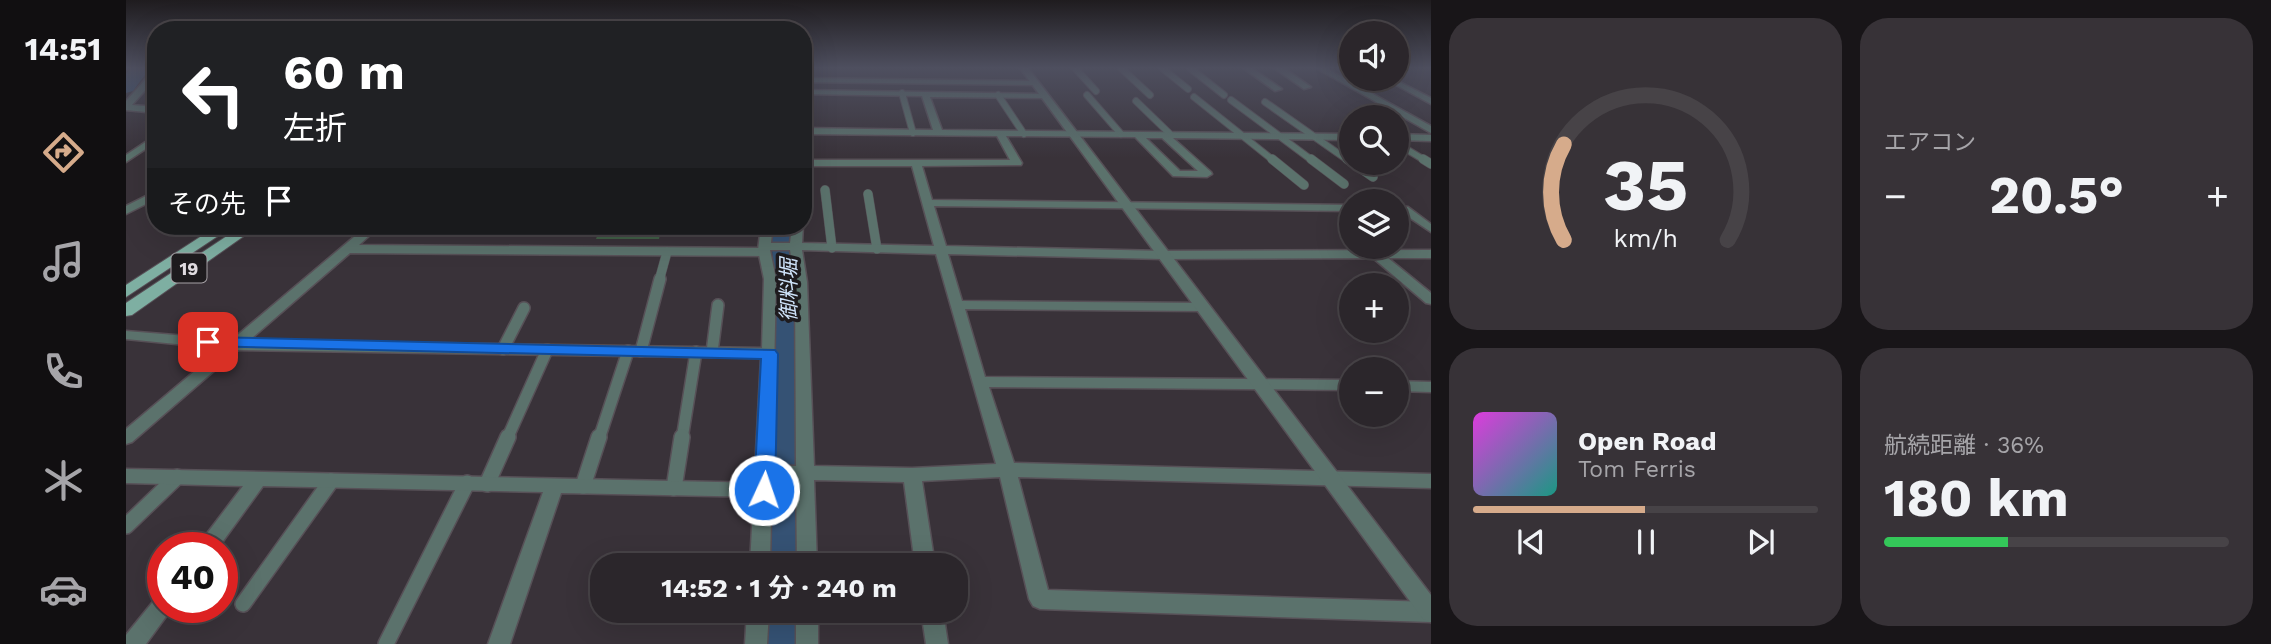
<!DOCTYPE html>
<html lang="ja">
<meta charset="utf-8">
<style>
:root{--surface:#2b262b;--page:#373237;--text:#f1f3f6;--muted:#a6a5a9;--line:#474347;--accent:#d6ab8b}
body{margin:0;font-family:"Work Sans","Noto Sans JP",sans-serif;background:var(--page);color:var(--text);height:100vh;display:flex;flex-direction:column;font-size:26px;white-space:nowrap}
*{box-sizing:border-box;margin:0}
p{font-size:23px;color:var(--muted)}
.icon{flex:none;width:38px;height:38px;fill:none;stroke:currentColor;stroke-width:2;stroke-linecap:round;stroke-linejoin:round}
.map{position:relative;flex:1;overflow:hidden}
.drawer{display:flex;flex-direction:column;gap:18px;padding:18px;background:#181518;width:840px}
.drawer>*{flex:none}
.banner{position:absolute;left:21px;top:21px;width:665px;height:214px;border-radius:28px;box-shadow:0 7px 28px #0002,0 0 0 2px var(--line);background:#202124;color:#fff;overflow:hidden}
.fabs{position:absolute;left:1213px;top:21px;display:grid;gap:14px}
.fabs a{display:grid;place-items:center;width:70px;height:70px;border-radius:50%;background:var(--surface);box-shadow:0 7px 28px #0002,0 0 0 2px var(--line);font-size:35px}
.speed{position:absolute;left:21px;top:532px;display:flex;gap:14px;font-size:35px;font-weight:700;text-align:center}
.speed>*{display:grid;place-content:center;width:91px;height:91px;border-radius:50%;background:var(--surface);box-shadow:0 7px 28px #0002,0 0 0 2px var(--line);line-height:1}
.speed .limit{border:10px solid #d22;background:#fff;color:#111}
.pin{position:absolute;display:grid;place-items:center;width:60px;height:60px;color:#fff;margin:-30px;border-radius:14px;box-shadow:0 4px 10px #0006}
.me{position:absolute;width:77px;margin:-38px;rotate:3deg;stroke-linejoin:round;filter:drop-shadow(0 0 5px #0008)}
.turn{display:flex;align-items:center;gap:24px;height:147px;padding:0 21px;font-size:32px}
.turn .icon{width:91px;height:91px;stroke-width:2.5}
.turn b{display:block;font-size:49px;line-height:60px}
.then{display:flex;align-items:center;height:66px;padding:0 21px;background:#0003;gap:14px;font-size:26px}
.big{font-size:52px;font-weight:700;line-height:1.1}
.drawer .card{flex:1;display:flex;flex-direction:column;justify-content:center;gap:10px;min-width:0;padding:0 24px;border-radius:28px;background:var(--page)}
.drawer .dial{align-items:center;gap:0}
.dial svg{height:182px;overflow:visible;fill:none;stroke:var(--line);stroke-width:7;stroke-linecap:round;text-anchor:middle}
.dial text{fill:var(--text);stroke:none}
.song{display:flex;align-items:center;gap:21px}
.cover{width:84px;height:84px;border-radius:10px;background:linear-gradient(135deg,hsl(300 70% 55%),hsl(170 70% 35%))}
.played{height:7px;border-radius:4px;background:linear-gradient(90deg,var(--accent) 50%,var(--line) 50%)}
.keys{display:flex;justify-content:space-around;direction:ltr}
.heat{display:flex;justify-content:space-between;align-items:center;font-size:38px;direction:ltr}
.charge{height:10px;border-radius:5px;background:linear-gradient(90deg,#34c759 36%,var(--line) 0)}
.drawer .tiles{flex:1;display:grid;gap:18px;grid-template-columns:repeat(2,1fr)}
.trip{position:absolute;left:464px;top:553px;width:378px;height:70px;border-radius:28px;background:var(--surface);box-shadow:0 7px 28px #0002,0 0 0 2px var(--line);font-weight:700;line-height:70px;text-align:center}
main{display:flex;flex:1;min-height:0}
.tabs{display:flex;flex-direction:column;width:126px;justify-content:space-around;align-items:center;background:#110f11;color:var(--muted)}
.tabs .icon{width:49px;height:49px}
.tabs .active{color:var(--accent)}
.tabs b{font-size:32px;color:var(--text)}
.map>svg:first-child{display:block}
</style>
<main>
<nav class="tabs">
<b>14:51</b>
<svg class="icon active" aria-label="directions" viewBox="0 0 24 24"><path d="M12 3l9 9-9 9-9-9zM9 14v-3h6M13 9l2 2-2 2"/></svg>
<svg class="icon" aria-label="music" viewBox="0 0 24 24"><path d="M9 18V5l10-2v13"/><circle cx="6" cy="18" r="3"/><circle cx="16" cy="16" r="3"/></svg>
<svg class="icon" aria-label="phone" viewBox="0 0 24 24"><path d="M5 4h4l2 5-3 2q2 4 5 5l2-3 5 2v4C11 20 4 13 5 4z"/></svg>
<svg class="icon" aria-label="climate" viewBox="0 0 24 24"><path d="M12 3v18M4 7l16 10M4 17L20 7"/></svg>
<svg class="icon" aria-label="car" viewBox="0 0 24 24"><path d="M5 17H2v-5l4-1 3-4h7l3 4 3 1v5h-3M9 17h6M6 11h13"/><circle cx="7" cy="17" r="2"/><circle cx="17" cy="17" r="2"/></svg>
</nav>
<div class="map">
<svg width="1305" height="644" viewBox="0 0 1305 644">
<rect width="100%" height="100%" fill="#393239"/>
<!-- green -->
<path fill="#405f46" d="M475 226H536L533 239H470Z"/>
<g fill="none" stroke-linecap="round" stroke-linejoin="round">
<!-- river -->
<path fill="#355274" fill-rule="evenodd" d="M5 68H24L7 91 0 93V74Z
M645 226H673L679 268 681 565H631L647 268Z
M628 611H682V644H626Z"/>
<defs>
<path id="service-far3" d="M949 68 970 91
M995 68 1024 95
M1036 68 1062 89
M1064 68 1098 95
M776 93 787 133
M872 95 898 134
M961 95 995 134
M1068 97 1148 161
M1105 100 1187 161
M1010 101 1044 134
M1139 102 1223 161
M1270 143 1300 161"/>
<path id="service-far2" d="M1146 159 1178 185
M1185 159 1218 184
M1221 159 1225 162
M1297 159 1305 164
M1227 163 1247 177
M699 190 706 248
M742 194 751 249
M533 281 541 252"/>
<path id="service-far1" d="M377 349 398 308
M515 351 534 279
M586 352 592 305
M381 439 421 350
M473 439 502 351
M556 439 570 352"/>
<path id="service" d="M361 484 382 437
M457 486 473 437
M548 488 556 437
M0 526 51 477
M117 604 205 481
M260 644 341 483"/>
<path id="minor" d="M1117 68H1126L1156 89 1149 91Z
M1148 68H1158L1185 87 1178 89Z
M1190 68H1200L1305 126V133Z
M27 71H30V78L6 105 30 107V113L0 110V101Z
M677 78 909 81 913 83 909 85 677 82Z
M1259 79H1268L1305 98V104Z
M677 90 919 94 923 96 919 98 804 97 816 130 1225 134V140L1047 138 1085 172 1086 174 1081 177 1047 176 1009 137 880 136 896 163 895 165 796 166 806 200 1225 205V211L808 206 820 246 1037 251 1305 250V258H1262L1305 293V304L1300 303 1247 258 1037 259 822 254 836 301 1076 303 1083 307 1076 311 839 309 859 377 1225 380V390L863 387 888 463 1305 474V488L892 477 922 590 1305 602V622L914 609 907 606 903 599 874 477 796 481 809 565H789L778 482 688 480 691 565H671L670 479 633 477 630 472 633 467 639 465 670 466 669 282 664 250H644L643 255 639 256 224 253 6 442 0 444V429L241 226H254L233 245 635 248V243H664L666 226 677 225 676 243 808 246 786 166H677V160H884L871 136 677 134V128L807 130 796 96 677 94ZM1020 138H1036L1072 171H1054ZM676 250 810 254 870 464 786 468 688 466 681 282Z
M1270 134 1305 135V141L1270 140Z
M30 135V142L0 162V155Z
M30 191V199L0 214V206Z
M1270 206 1282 207 1305 224V232L1275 212H1270Z
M1270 381 1305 382V392L1270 391Z
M0 469 638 483 644 485 647 490 644 495 638 497 435 493 384 644H362L417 492 137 486 92 548H70L117 486 0 483Z
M37 595V607H47L20 644H0V635L30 598Z
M670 611H692V644H670Z
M795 611H817L822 644H800Z"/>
<path id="tertiary" d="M894 68H902L1305 595V622L1297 619Z
M635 226H647L644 250 650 279 644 565H624L635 358 110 350 0 339V331L110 340 636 348 638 279 632 250Z
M621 611H643L641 644H619Z"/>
<path id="primary" d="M91 226H107L0 297V285Z
M116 226H132L6 315 0 316V303Z"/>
</defs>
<!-- service-far3 casing -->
<use href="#service-far3" stroke="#575057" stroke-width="8"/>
<!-- service-far2 casing -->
<use href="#service-far2" stroke="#575057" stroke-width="10"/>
<!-- service-far1 casing -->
<use href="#service-far1" stroke="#575057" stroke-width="14"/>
<!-- service casing -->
<use href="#service" stroke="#575057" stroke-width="18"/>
<!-- minor casing -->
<use href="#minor" stroke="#575057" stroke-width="3"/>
<!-- tertiary casing -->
<use href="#tertiary" stroke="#575057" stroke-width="3"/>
<!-- primary casing -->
<use href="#primary" stroke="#575057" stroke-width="2"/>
<!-- service-far3 -->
<use href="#service-far3" stroke="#5b726c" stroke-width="6"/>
<!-- service-far2 -->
<use href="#service-far2" stroke="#5b726c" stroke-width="9"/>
<!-- service-far1 -->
<use href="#service-far1" stroke="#5b726c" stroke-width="11"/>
<!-- service -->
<use href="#service" stroke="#5b726c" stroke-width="15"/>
<!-- minor -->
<use href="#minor" fill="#5b726c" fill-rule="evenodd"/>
<!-- tertiary -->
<use href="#tertiary" fill="#5b726c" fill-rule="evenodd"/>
<!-- primary -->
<use href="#primary" fill="#7eafa2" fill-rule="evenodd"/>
</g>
<!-- sky -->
<linearGradient id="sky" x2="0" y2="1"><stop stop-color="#1f1c1f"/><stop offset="0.43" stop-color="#4e4f5f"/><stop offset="1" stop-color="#4e4f5f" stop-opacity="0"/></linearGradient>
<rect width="1305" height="158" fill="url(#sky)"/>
<!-- route -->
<path fill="#1a73e8" stroke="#114b97" stroke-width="2" d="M82 337 649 350 652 354 649 490 646 495 638 498 631 495 628 490 635 359 76 346 74 342Z"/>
<g text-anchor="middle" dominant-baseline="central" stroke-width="7" stroke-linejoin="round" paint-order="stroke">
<!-- shield labels -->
<rect fill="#1e1b1e" stroke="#a6a1a6" stroke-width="2" x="45.5" y="253.5" width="35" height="29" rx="5"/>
<g font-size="18" font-weight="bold" fill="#e0dbe0">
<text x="63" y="268">19</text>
</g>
<!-- water labels -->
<g font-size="21" font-style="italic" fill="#cee2f9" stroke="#1e1b1e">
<text transform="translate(662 290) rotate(-90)">御料堀</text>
</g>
</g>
</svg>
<div class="fabs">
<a><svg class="icon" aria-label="sound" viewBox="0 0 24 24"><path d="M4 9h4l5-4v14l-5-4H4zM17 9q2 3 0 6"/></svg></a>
<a><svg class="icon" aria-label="search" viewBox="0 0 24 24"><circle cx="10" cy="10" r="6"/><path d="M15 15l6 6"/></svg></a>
<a><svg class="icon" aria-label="layers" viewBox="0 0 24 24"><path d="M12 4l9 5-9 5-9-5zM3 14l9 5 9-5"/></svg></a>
<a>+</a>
<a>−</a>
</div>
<div class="speed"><div class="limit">40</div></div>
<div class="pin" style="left:82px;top:342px;background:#d93025"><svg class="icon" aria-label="arrive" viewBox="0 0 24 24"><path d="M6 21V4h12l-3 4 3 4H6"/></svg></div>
<svg class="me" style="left:638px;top:490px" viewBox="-20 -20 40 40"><circle r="17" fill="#1a73e8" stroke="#fff" stroke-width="3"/><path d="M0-11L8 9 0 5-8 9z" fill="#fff"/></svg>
<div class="trip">14:52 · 1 分 · 240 m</div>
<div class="banner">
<div class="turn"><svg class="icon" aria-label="left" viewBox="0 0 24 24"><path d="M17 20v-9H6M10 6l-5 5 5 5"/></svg><div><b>60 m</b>左折</div></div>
<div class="then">その先<svg class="icon" aria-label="arrive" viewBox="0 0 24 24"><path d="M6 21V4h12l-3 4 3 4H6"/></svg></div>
</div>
</div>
<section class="drawer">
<div class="tiles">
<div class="card dial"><svg viewBox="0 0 100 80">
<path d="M14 69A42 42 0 1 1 86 69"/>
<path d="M14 69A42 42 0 0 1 14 27" stroke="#d6ab8b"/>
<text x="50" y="56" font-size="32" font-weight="700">35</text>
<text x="50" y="72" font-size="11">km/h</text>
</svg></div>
<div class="card"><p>エアコン</p>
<div class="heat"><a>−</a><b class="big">20.5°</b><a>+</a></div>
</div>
<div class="card">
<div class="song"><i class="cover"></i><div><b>Open Road</b><p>Tom Ferris</p></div></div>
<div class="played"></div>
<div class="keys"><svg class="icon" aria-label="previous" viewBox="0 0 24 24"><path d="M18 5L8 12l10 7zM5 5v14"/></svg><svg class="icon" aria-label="pause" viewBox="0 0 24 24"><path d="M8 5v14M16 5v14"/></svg><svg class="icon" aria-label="next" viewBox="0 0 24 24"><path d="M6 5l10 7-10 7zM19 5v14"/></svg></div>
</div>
<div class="card"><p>航続距離 · 36%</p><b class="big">180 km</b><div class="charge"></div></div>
</div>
</section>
</main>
